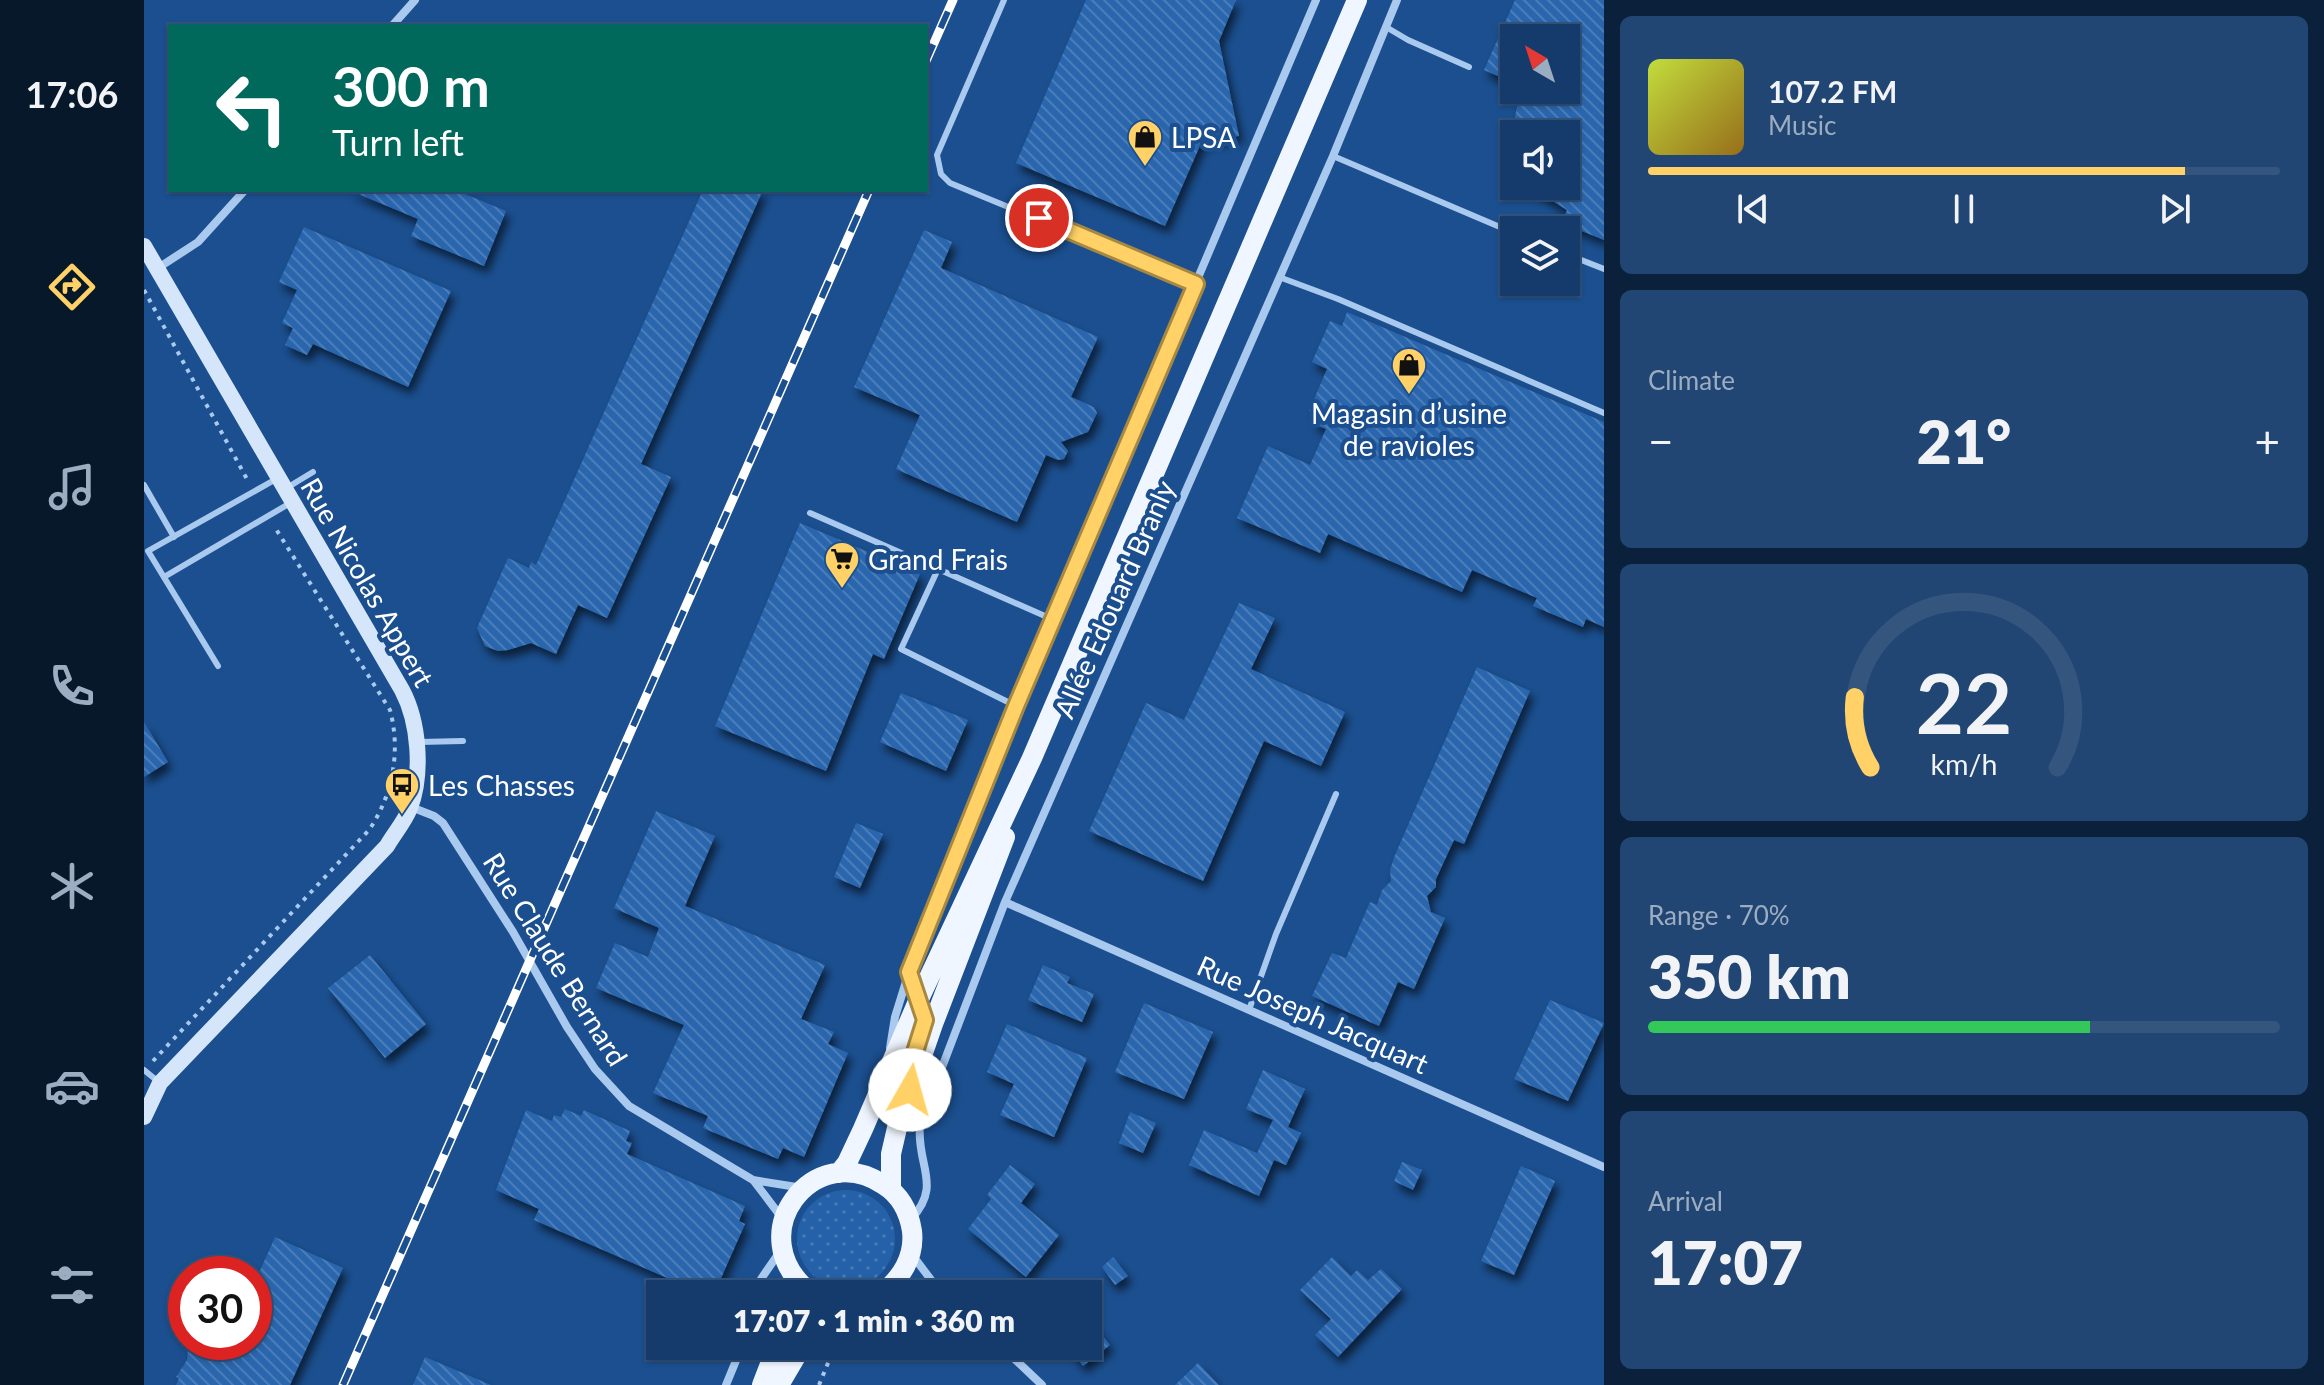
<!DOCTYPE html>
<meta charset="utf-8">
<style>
:root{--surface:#143b6b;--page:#214673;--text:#f1f3f6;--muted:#9dadc1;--line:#33557e;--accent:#ffd166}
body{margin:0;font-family:Lato,sans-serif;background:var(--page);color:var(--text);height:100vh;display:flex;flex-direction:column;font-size:30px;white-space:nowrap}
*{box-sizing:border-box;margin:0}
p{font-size:26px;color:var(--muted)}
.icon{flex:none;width:44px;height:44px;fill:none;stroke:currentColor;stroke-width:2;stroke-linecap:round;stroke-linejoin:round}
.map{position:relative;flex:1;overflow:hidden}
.drawer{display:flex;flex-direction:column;gap:16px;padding:16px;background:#0b203b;width:720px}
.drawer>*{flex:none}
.banner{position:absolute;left:24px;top:24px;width:760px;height:168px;border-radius:0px;box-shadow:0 2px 6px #0004,0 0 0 2px var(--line);background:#00695c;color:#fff;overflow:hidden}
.needle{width:52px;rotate:321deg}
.fabs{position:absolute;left:1356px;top:24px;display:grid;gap:16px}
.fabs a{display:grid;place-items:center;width:80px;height:80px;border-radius:0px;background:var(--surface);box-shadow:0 2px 6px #0004,0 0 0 2px var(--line);font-size:40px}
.speed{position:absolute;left:24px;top:1256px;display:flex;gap:16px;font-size:40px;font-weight:700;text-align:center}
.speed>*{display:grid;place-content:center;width:104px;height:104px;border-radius:50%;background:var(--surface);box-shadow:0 2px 6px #0004,0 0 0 2px var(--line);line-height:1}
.speed .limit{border:12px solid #d22;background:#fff;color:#111}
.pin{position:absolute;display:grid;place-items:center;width:68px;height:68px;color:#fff;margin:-34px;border:4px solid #fff;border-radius:50%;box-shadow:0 2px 8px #0007}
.me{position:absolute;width:88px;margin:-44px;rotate:7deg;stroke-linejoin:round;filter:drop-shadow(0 0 6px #0008)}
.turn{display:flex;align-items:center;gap:28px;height:168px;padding:0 32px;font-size:36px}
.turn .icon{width:104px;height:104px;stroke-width:2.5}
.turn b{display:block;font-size:56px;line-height:68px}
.big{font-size:60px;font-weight:800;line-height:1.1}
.drawer .tile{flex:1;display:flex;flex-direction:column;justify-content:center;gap:12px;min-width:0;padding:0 28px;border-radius:12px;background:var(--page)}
.drawer .dial{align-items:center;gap:0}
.dial svg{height:208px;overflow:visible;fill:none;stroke:var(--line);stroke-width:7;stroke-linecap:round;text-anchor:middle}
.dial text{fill:var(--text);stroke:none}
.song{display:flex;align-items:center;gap:24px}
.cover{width:96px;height:96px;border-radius:12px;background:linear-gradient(135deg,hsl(70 70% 55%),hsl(40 70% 35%))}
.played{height:8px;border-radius:4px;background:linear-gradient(90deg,var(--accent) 85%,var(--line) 85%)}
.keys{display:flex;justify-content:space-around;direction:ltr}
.heat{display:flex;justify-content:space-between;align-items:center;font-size:44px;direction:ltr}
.charge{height:12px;border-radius:6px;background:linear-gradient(90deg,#34c759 70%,var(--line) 0)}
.trip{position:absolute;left:502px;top:1280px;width:456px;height:80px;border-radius:0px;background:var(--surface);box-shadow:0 2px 6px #0004,0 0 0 2px var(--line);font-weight:800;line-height:80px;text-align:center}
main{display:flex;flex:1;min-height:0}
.tab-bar{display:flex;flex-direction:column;width:144px;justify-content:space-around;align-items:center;background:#08182b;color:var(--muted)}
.tab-bar .icon{width:56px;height:56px}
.tab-bar .on{color:var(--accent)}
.tab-bar b{font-size:36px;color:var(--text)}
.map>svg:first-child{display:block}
</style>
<main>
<nav class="tab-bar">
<b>17:06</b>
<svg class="icon on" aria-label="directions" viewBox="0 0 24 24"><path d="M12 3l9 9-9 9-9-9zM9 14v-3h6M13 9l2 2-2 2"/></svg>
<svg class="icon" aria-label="music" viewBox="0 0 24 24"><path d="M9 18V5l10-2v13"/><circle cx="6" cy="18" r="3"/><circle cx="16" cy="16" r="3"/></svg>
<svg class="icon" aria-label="phone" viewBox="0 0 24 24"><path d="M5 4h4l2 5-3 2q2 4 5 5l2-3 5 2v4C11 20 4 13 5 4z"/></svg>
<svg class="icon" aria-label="climate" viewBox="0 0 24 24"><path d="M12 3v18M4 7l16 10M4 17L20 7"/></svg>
<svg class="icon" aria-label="car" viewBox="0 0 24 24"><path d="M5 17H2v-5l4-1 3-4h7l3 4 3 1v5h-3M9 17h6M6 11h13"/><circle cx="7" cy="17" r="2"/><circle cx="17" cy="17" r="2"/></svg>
<svg class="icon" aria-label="filters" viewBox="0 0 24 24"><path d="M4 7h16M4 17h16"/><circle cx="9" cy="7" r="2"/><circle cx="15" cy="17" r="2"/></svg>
</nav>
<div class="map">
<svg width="1460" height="1385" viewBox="0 0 1460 1385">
<defs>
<pattern id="grass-dots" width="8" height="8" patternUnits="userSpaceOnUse" patternTransform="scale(2)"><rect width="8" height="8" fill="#2461a8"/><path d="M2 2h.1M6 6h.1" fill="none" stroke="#4579b5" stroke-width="1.8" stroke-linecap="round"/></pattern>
<pattern id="building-back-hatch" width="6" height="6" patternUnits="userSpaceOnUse" patternTransform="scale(2)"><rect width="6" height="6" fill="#2a66ad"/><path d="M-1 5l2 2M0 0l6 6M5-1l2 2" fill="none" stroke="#4a7db9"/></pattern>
<filter id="shadow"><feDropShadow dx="4" dy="7" stdDeviation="4" flood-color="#0009"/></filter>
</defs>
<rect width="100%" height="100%" fill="#1b4f8f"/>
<!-- grass -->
<path fill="url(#grass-dots)" d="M653 1239a49 49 0 1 1 98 0a49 49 0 1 1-98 0Z"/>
<!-- building -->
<path fill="url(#building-back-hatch)" filter="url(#shadow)" d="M942 0H1092L1075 41 1095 136 1058 141 1021 226 872 163Z
M1371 0H1460V240L1418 223 1423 210 1384 186H1422V134H1368L1376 90H1422V38H1370V83L1340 70Z
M205 190H311L362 211 340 266 267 236 274 219Z
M559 190H619L497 464 527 477 463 618 434 605 412 654 387 643 364 650 354 651 341 646 333 628 364 558 385 568 387 562 392 565Z
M160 227 307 291 264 387 169 344 163 355 141 345 149 328 138 323 153 290 135 282Z
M780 230 808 242 797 268 954 337 927 397 950 407 953 413 944 432 917 442 924 451 920 459 914 460 902 455 873 522 752 469 776 415 710 387Z
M1203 312 1460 422V627L1442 619 1439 627 1389 606 1393 598 1328 570 1318 592 1184 534 1176 553 1093 518 1124 446 1166 465 1182 429 1169 424 1173 415 1165 411 1183 369 1168 362 1186 321 1198 326Z
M656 523 776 574 740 659 729 654 682 771 571 726Z
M1095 603 1131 618 1107 669 1201 712 1177 766 1120 741 1059 881 945 831 1002 703 1040 720Z
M1333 667 1386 691 1320 844 1310 840 1292 879V887L1283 896 1287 912 1301 918 1270 989 1254 982 1235 1026 1168 996 1188 953 1202 958 1226 902 1233 905 1238 890 1247 881 1246 870 1251 855Z
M757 693 824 720 802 771 736 742Z
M0 722 24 762 0 777Z
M512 811 571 836 541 906 681 965 657 1019 690 1032 684 1044 704 1053 660 1157 639 1148 634 1159 559 1128 564 1116 509 1093 540 1025 452 988 471 943 504 957 515 928 470 908Z
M712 823 739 834 716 888 690 877Z
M226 955 282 1024 241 1058 184 988Z
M899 965 926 977 923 983 950 994 938 1022 884 1000Z
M1406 1000 1460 1023 1424 1101 1370 1079Z
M1000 1003 1069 1032 1040 1099 971 1072Z
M863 1024 943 1058 910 1137 856 1115 870 1084 843 1072Z
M1119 1070 1161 1089 1144 1127 1157 1133 1142 1165 1130 1160 1115 1196 1045 1165 1060 1130 1113 1153 1129 1120 1102 1109Z
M421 1109 437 1116 440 1110 486 1131 482 1141 488 1143 483 1154 601 1206 595 1221 601 1224 570 1294H560L390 1220 395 1209 352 1190 382 1110 408 1121 410 1115 417 1117Z
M986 1112 1012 1123 999 1153 975 1143Z
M1258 1162 1278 1170 1269 1190 1250 1181Z
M866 1165 891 1184 877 1203 915 1235 882 1277 824 1229 847 1199 843 1195Z
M1377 1166 1411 1181 1370 1275 1337 1261Z
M131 1237 199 1268 146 1385H32L35 1378 32 1377 43 1360 44 1349 48 1342H110V1284Z
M969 1257 984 1276 971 1285 958 1267Z
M1188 1257 1207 1276 1213 1270 1224 1280 1237 1269 1258 1289 1194 1357 1171 1335 1187 1319 1156 1290Z
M944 1317 966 1345 939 1366 924 1346H944Z
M281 1357 347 1385H269Z
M1054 1363 1075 1385H1031Z"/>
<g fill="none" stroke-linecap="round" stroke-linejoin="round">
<!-- path -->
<path stroke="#a9c9ee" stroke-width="4" stroke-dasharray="4 6" stroke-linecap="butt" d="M0 290 104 481
M9 1061 225 830C249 795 257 751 246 710L130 526
M675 1385 691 1346"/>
<!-- lane -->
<path stroke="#a9c9ee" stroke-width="6" d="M860 0 793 155 797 174 806 183 1052 284
M1242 27 1264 40 1325 67
M1189 156 1370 233
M1422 254 1460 269
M1135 277 1194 299 1460 413
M0 485 30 537
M141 489 169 472
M666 513 794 569
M20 577 148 502
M74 666 4 551 134 478
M872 706 757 649 794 569 910 620
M276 742 319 741
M1105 1010 1132 934 1192 794
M0 1070 16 1083"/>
<!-- street -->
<path stroke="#a9c9ee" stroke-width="8" d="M248 26 271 0
M14 268 54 242 101 190
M267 807 290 816 299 823 369 932 423 1027 451 1069 485 1106 609 1180 659 1188
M861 902 1460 1167
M746 1048 751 1017 765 972 872 706 1172 0
M610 1181 638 1218
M767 1219C799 1185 772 1165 776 1125L861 902 1189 156 1253 0
M769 1256 797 1293
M745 1292 796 1293
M614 1294 617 1279 637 1250
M857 1346 898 1385
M582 1385 598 1346"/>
<!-- secondary -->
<path stroke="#d6e6fa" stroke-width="16" d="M0 246 258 690C275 722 279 773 266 808 261 821 250 834 243 846L16 1083 0 1117"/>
<!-- primary -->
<path stroke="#f0f6ff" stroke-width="20" d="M695 1173 703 1163 719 1129 775 999 888 758 1213 0
M747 1189V1154L753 1128 789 1024 861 837
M668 1294C593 1236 670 1137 740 1185 756 1195 765 1212 768 1231 771 1257 757 1279 737 1294
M618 1385 633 1346
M635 1385 658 1346"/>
<defs>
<path id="rail" d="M782 61 809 0
M199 1385 725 190"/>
</defs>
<!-- rail casing -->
<use href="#rail" stroke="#fff" stroke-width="9"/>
<!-- rail -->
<use href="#rail" stroke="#1b4f8f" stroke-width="6" stroke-dasharray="18" stroke-linecap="butt"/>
</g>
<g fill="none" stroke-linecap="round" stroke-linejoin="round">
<defs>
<path id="route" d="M766 1090 771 1052 781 1020 765 972 872 706 1052 284 895 218"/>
</defs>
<!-- route casing -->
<use href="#route" stroke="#a68842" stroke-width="20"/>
<!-- route -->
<use href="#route" stroke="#ffd166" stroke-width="14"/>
</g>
<!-- icons -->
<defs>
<symbol id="shop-pin" viewBox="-11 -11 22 30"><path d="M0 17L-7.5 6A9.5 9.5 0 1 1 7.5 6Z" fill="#ffd166" stroke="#1b4f8f"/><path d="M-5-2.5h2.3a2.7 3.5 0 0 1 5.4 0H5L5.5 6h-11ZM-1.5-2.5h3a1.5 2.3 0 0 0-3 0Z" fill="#111"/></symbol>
<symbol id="supermarket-pin" viewBox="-11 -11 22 30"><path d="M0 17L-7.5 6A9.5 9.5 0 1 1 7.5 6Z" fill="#ffd166" stroke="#1b4f8f"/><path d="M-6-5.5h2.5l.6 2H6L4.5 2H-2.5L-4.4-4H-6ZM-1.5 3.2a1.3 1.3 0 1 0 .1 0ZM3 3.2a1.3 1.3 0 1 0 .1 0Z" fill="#111"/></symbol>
<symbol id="bus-pin" viewBox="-11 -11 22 30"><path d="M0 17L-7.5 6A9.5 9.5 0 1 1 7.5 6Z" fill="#ffd166" stroke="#1b4f8f"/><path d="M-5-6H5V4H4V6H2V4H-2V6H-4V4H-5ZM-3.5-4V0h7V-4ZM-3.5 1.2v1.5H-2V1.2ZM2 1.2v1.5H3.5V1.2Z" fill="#111"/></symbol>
</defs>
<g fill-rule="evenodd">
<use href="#shop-pin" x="981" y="117" width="40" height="54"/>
<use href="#shop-pin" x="1245" y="345" width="40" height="54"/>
<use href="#supermarket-pin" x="678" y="539" width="40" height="54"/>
<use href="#bus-pin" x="238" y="765" width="40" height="54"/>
</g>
<g text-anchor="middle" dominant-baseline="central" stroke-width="8" stroke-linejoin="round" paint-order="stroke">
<!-- poi labels -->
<g font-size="28" fill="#fff" stroke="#1b4f8f" text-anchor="start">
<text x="1027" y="137">LPSA</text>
<text x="1265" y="413" text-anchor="middle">Magasin d’usine<tspan x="1265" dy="32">de ravioles</tspan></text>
<text x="724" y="559">Grand Frais</text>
<text x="284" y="785">Les Chasses</text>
</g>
<!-- street labels -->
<g font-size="28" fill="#fff" stroke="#1b4f8f">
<text transform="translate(224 582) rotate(60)">Rue Nicolas Appert</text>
<text transform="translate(970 599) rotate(-66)">Allée Edouard Branly</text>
<text transform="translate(412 959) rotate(58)">Rue Claude Bernard</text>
<text transform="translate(1169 1014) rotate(24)">Rue Joseph Jacquart</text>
</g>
</g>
</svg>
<div class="fabs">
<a><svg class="needle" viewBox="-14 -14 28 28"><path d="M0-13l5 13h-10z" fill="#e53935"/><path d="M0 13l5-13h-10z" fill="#9dadc1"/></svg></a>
<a><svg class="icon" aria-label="sound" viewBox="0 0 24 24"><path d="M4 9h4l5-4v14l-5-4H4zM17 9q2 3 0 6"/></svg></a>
<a><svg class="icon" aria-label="layers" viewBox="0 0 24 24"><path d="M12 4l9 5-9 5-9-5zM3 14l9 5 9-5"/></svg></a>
</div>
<div class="speed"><div class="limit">30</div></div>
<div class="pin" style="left:895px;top:218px;background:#d93025"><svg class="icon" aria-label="arrive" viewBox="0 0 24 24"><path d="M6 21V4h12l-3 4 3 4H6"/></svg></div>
<svg class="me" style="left:766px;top:1090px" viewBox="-20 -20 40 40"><circle r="19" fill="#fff"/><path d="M0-13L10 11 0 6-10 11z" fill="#ffd166"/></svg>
<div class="trip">17:07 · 1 min · 360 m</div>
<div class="banner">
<div class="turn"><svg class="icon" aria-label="left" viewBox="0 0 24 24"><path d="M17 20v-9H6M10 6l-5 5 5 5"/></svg><div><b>300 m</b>Turn left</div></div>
</div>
</div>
<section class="drawer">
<div class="tile">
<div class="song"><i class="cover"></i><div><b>107.2 FM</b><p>Music</p></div></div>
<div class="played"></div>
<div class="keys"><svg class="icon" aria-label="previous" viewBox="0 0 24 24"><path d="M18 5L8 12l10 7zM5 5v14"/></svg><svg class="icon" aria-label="pause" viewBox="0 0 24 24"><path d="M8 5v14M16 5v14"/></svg><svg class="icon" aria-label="next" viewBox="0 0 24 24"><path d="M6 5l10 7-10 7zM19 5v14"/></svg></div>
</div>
<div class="tile"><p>Climate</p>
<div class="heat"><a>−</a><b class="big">21°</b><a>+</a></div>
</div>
<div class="tile dial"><svg viewBox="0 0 100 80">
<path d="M14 69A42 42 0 1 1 86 69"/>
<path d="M14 69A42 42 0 0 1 8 42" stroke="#ffd166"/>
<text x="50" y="56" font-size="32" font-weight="700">22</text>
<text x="50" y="72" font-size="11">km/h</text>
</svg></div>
<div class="tile"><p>Range · 70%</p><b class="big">350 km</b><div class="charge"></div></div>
<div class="tile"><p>Arrival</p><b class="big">17:07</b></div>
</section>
</main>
